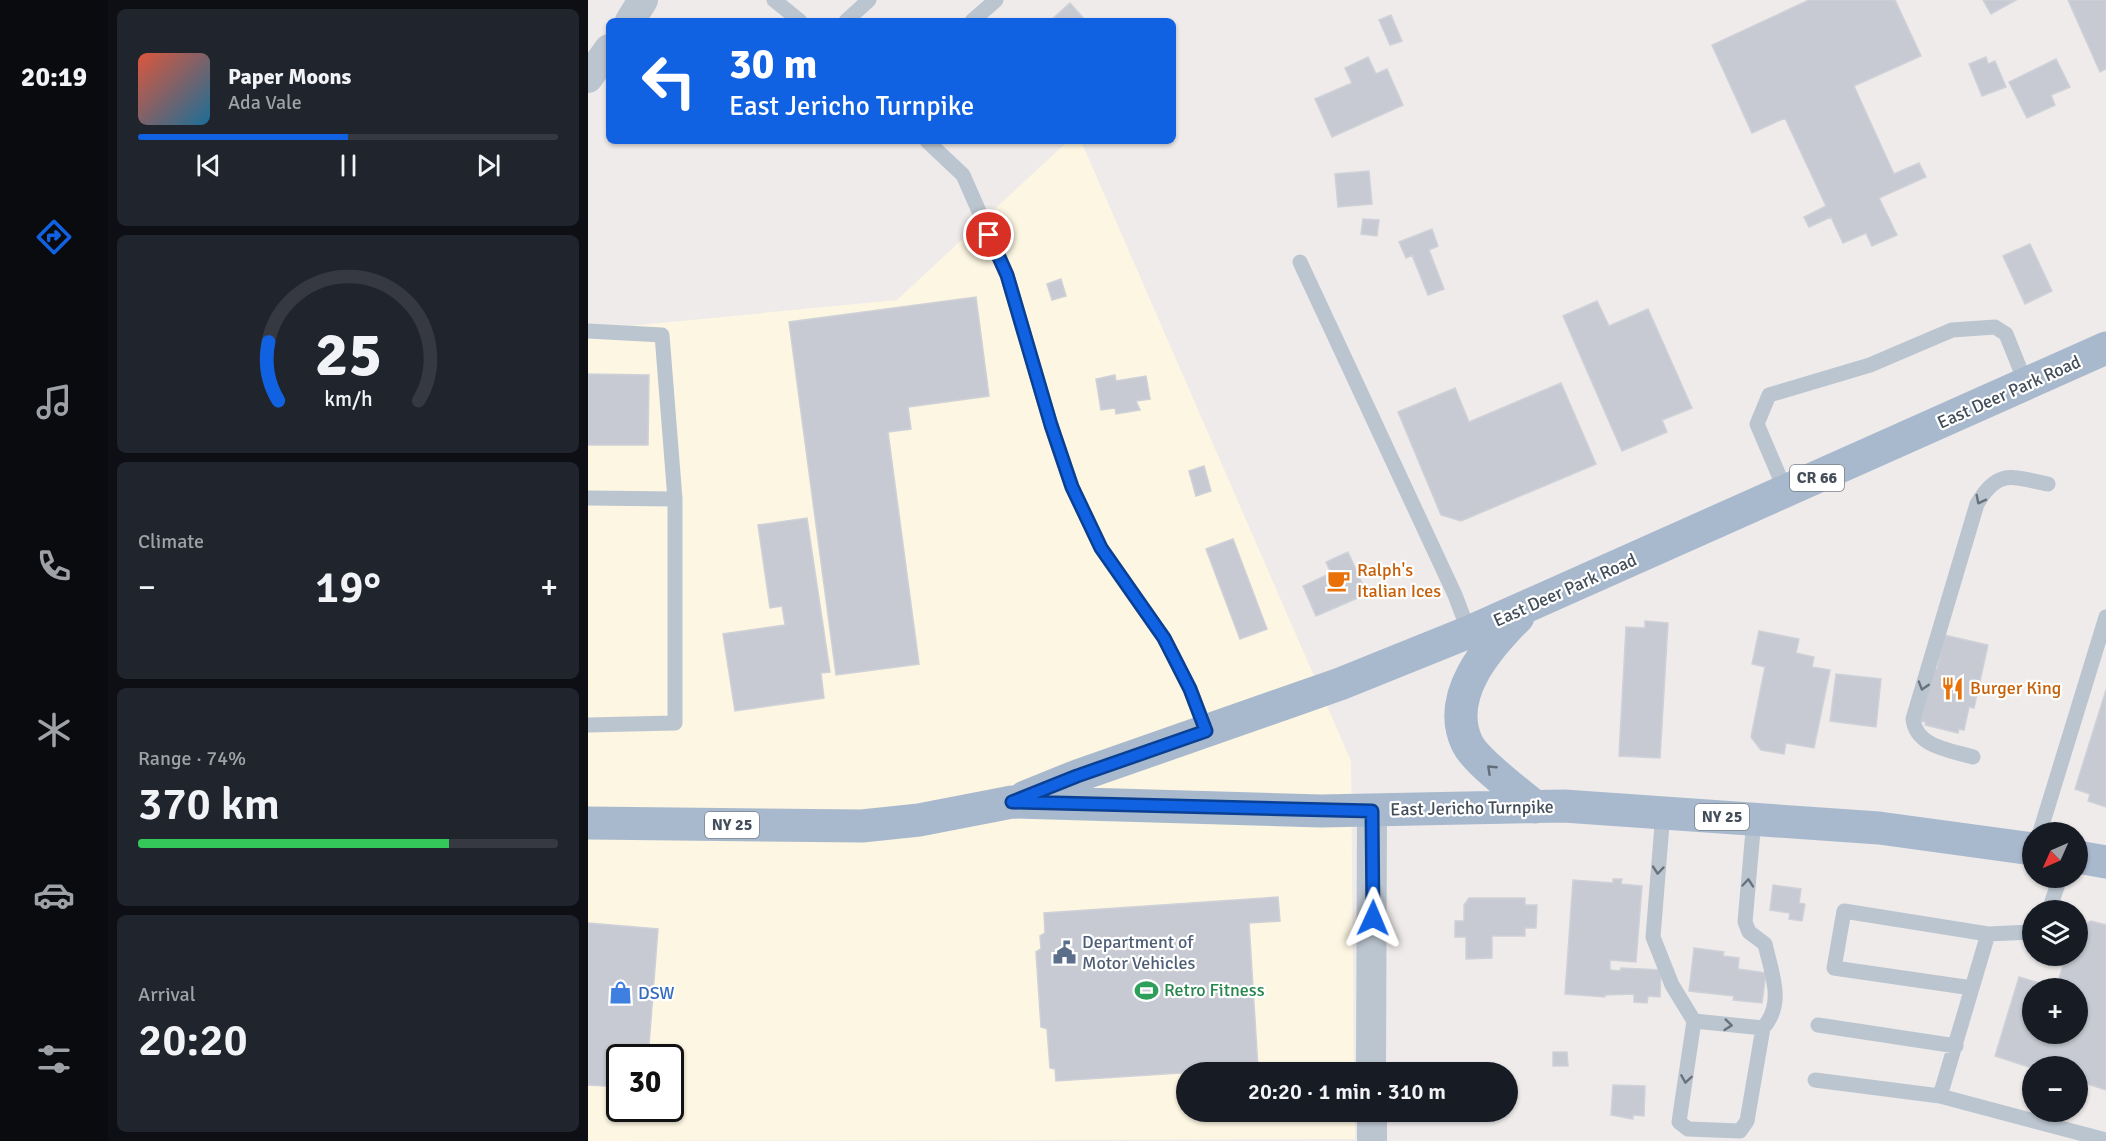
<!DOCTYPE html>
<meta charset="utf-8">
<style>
:root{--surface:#171b24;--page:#20242c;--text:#f1f3f6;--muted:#9ea1a6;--line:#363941;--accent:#1062e3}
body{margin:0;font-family:Signika,sans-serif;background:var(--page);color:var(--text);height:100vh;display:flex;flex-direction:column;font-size:22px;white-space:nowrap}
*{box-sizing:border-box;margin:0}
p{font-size:20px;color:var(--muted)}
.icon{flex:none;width:33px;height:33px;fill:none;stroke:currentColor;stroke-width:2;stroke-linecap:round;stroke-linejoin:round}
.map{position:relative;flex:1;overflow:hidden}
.side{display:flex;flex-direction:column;gap:9px;padding:9px;background:#0d0f14;width:480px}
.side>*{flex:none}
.top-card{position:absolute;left:18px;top:18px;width:570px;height:126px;border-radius:9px;box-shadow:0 2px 4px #0004;background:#1062e3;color:#fff;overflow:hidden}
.needle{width:39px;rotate:225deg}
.tools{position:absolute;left:1434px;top:822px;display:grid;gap:12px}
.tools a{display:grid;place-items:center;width:66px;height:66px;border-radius:50%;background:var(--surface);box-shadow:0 2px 4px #0004;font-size:30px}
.speed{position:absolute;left:18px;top:1044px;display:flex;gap:12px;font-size:30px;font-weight:700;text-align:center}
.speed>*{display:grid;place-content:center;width:78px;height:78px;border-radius:50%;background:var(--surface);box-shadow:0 2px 4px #0004;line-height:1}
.speed .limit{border:3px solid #111;border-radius:9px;background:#fff;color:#111}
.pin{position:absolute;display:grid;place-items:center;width:51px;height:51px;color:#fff;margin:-26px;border:3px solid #fff;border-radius:50%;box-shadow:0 2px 6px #0007}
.me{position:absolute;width:66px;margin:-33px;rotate:1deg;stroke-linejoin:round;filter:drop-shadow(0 0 4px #0008)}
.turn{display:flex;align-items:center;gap:21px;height:126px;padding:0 24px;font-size:27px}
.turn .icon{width:78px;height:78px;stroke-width:2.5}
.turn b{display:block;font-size:42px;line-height:51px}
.big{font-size:45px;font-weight:600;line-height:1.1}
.side .tile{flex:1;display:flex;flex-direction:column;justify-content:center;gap:9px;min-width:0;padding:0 21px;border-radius:9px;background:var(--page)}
.side .dial{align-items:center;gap:0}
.dial svg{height:156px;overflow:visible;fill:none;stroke:var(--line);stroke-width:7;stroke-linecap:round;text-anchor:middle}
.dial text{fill:var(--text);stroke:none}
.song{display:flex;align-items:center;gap:18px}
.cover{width:72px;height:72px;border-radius:9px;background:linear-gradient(135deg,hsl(10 70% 55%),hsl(200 70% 35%))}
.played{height:6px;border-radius:3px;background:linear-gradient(90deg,var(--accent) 50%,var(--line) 50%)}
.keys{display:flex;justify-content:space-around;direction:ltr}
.heat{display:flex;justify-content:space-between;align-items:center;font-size:33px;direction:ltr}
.charge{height:9px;border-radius:4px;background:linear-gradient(90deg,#34c759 74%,var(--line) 0)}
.trip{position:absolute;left:588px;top:1062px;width:342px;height:60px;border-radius:30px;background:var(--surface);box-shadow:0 2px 4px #0004;font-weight:600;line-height:60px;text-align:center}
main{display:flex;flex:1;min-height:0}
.menu{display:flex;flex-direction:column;width:108px;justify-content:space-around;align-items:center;background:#090b0e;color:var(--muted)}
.menu .icon{width:42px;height:42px}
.menu .current{color:var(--accent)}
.menu b{font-size:27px;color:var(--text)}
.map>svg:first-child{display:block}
</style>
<main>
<nav class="menu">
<b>20:19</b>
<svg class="icon current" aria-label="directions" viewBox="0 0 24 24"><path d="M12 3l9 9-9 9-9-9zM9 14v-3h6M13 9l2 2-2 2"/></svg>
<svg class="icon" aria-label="music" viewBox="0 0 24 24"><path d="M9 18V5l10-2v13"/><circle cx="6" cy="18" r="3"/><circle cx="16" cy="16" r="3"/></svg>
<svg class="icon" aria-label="phone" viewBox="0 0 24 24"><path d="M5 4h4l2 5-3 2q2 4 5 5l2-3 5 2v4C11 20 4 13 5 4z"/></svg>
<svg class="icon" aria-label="climate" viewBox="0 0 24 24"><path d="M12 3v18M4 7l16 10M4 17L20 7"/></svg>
<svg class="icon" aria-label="car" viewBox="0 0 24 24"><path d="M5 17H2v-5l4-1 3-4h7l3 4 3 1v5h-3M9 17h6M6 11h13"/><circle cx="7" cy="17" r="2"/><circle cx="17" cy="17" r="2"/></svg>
<svg class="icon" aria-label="filters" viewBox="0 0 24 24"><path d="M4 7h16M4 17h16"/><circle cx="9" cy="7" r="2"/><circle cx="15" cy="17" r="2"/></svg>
</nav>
<section class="side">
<div class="tile">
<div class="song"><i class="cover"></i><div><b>Paper Moons</b><p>Ada Vale</p></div></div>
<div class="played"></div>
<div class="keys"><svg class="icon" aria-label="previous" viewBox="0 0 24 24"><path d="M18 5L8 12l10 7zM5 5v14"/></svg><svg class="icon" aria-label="pause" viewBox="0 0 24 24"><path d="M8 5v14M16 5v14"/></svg><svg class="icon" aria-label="next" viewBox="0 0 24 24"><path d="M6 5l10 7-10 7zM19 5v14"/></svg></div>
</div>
<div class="tile dial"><svg viewBox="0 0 100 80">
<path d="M14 69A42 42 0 1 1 86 69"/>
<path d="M14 69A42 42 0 0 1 9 39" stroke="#1062e3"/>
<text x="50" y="56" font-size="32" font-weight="700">25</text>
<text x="50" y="72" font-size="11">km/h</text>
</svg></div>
<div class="tile"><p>Climate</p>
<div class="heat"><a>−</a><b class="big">19°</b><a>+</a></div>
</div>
<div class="tile"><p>Range · 74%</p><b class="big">370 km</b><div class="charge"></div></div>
<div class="tile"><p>Arrival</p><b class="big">20:20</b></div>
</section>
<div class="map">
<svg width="1518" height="1141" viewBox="0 0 1518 1141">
<rect width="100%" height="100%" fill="#efebeb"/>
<!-- commercial -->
<path fill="#fcf6e2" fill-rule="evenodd" d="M480 141H493L763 761 766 1072H598V1112H767V1139L0 1141V330L309 300ZM32 1058H82V1108H32Z"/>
<!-- building -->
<path fill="#c7cad2" stroke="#cfd1d8" stroke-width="1.5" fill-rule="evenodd" d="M1221 0H1307L1333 56 1266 86 1306 174 1331 163 1338 177 1291 198 1309 235 1284 246 1278 233 1255 243 1243 217 1221 227 1216 217 1238 206 1197 118 1164 133 1124 45Z
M1395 0H1428L1403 14Z
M1480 0H1518V69L1512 72Z
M482 3 498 21H462Z
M803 15 814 41 802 45 791 20Z
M780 57 788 74 799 69 815 105 744 137 727 99 764 83 757 68Z
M1398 57 1400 64 1407 61 1418 87 1394 96 1381 64Z
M1468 59 1482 87 1463 95 1467 105 1439 118 1421 82Z
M781 171 784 204 750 207 747 174Z
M775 219 791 220 789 236 773 234Z
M844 229 850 246 841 250 856 289 840 295 824 255 818 258 811 242Z
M1442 244 1464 291 1437 304 1415 256Z
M473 279 478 296 464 300 459 284Z
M388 297 401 396 320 407 323 429 300 432 331 664 248 675 201 322Z
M1009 301 1021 326 1060 309 1104 408 1074 420 1079 432 1034 451 975 316Z
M0 374 61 375 60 445H0Z
M527 375 528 381 558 376 562 399 548 401 552 410 528 414 527 408 513 410 508 379Z
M973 383 1008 464 873 521 853 515 810 412 867 388 881 422Z
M616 466 623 491 608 496 601 471Z
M219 518 242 672 233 673 236 698 147 711 135 634 197 625 194 606 182 608 170 525Z
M645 539 679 629 652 639 618 549Z
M760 552 779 594 728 616 715 586 743 573 738 562Z
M1057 621 1080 623 1072 758 1031 756 1038 627 1057 628Z
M1171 631 1211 639 1208 653 1226 657 1224 667 1242 670 1226 748 1198 743 1196 754 1173 750 1163 737 1177 667 1164 664Z
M1356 635 1400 645 1386 708 1381 707 1376 730 1371 729 1370 733 1337 725 1338 722 1332 721 1343 668 1349 669Z
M1248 674 1293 679 1288 727 1242 721Z
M1518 690V807L1500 801 1502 794 1487 789Z
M1025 879H1034L1033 884 1054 886 1048 962 1022 960V970L1032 971 1033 968 1073 970 1072 997 1060 996 1059 1003 1046 1002V994L1017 995V997L977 994 985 880 1025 883Z
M1185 885 1213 889 1211 903 1217 904 1214 921 1201 919 1202 913 1182 910Z
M690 897 692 921 661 923 670 1068 468 1081 467 1069 462 1068 459 1029 453 1027 448 952 453 949 452 936 457 933 456 913Z
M881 898H937V905H949L948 928H937V936H904V958L878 959V937H867V921H876V905Z
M1503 921 1518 925V1090L1490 1081V1066L1444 1068 1407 1056 1431 977 1468 988 1478 956H1490V928ZM1444 988H1490V1034H1444Z
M0 923 70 929 60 1058H32V1087L0 1085Z
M1106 948 1136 952 1135 956 1151 958 1150 969 1178 973 1174 1003 1145 1000 1146 996 1101 991Z
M965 1052H979L980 1066H965Z
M1025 1085 1057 1086 1056 1116 1045 1115V1119L1023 1115Z"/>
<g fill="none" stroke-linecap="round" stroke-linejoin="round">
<!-- service -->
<path stroke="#bbc5cf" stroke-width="15" d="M186 0 212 21
M258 21 281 0
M384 21 408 0
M339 141 375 175 419 275 463 425 484 487 513 548 576 638 602 689 618 731
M712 262 867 595 881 632
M0 331 74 335 87 499
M1198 492 1169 424 1181 395 1282 365 1364 330 1407 327 1418 334 1438 384
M0 498 87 499V723L0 725
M1385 757C1362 750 1328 747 1325 719L1389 504C1410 468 1424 477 1460 484
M1075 812 1065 937 1084 985 1106 1021 1175 1028C1197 1003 1184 975 1177 944L1161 932 1157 922 1166 819
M1452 832 1518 617
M1461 910 1472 878
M1384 988 1246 968 1256 911 1400 934
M1106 1021 1091 1122 1100 1129 1152 1131 1159 1121 1175 1028
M1230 1025 1368 1046
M1227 1080 1352 1096 1518 1140
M1352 1096 1400 934 1444 932"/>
<!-- minor -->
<path stroke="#bbc5cf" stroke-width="30" d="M42 21 55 0
M0 78 21 49
M783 1072 784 811
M784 1112V1141"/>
<!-- primary -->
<path stroke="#a9b9cd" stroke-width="33" d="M930 617C899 648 857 696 879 743 888 762 930 792 947 807
M437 797 489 776 752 684 881 632 1518 348
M0 823 274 826 331 820 424 802 733 811 976 806 1291 828 1444 849
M1490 857 1518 862"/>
</g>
<!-- one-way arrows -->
<defs><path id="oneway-chevron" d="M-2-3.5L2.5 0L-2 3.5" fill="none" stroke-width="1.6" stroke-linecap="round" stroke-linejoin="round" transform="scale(1.5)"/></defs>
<g stroke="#67727d">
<use href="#oneway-chevron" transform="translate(1392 500) rotate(117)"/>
<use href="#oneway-chevron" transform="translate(1335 686) rotate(107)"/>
<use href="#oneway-chevron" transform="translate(1070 870) rotate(95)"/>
<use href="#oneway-chevron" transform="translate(1160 883) rotate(-85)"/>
<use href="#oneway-chevron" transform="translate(1140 1025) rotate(6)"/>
<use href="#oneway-chevron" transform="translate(1098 1079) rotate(99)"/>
</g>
<use stroke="#626e7c" href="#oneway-chevron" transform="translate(903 769) rotate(-137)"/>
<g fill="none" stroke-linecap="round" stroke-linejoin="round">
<defs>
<path id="route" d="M401 235 419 275 463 425 484 487 513 548 576 638 602 689 618 731 489 776 424 802 784 811 785 918"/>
</defs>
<!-- route casing -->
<use href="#route" stroke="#0a4094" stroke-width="15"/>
<!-- route -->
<use href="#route" stroke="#1062e3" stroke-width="10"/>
</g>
<!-- icons -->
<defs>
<symbol id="cafe-bare" viewBox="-9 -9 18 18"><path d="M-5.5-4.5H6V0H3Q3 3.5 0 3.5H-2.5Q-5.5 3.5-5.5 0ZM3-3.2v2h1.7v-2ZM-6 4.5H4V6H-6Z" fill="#e8710a" stroke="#fff" stroke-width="2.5" paint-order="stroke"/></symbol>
<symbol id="restaurant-bare" viewBox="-9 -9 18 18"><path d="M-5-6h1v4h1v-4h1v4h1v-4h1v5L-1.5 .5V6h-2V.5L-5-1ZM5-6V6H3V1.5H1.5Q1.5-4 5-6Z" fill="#e8710a" stroke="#fff" stroke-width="2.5" paint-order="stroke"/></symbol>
<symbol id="civic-bare" viewBox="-9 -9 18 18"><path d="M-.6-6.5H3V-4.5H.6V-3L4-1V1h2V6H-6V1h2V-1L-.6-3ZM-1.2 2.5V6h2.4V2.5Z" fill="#5c6f8a" stroke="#fff" stroke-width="2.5" paint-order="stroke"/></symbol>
<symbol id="stadium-bare" viewBox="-9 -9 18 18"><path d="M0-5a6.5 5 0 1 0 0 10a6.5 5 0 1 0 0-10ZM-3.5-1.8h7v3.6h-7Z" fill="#2e9e5b" stroke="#fff" stroke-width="2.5" paint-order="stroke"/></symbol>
<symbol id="shop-bare" viewBox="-9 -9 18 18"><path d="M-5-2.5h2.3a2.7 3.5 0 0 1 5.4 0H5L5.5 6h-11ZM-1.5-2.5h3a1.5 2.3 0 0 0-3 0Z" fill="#3f7fe0" stroke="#fff" stroke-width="2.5" paint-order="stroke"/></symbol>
</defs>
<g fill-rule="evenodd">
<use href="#cafe-bare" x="734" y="564" width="33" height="33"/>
<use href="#restaurant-bare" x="1348" y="672" width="33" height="33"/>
<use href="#civic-bare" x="460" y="936" width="33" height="33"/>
<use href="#stadium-bare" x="542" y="974" width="33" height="33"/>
<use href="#shop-bare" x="16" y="976" width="33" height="33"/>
</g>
<g text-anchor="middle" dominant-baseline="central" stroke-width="4.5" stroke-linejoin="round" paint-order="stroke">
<!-- shield labels -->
<g fill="#fff" stroke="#7b838c" stroke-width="1.5">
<rect x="1202" y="465" width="54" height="26" rx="4.5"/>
<rect x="1107" y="804" width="54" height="26" rx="4.5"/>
<rect x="117" y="812" width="54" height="26" rx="4.5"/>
</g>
<g font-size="16" font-weight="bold" fill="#434e5a">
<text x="1229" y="478">CR 66</text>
<text x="1134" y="817">NY 25</text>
<text x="144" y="825">NY 25</text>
</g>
<!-- street labels -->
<g font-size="18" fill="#434e5a" stroke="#fff">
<text transform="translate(1421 392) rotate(-24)">East Deer Park Road</text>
<text transform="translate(977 590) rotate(-24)">East Deer Park Road</text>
<text transform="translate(884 808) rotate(-1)">East Jericho Turnpike</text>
</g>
<!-- food labels -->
<g font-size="18" fill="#c56008" stroke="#fff" text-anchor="start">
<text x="769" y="570">Ralph's<tspan x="769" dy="21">Italian Ices</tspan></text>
<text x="1382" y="688">Burger King</text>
</g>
<!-- service labels -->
<g font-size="18" fill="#4e5e75" stroke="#fff" text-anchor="start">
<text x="494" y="942">Department of<tspan x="494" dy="21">Motor Vehicles</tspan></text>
</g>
<!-- leisure labels -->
<g font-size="18" fill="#27864d" stroke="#fff" text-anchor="start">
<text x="576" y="990">Retro Fitness</text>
</g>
<!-- shop labels -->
<g font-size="18" fill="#366cbe" stroke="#fff" text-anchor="start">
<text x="50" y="993">DSW</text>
</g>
</g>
</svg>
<div class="tools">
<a><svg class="needle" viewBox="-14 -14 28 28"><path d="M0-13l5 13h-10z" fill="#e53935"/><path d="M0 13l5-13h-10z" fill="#9ea1a6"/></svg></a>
<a><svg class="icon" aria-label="layers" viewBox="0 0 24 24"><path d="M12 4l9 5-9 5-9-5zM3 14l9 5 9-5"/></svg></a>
<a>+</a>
<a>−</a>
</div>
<div class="speed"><div class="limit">30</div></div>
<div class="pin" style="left:401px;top:235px;background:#d93025"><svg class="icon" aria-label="arrive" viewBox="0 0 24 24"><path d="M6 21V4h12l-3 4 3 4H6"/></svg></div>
<svg class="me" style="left:785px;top:918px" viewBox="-20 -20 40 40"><path d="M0-17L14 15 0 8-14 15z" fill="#1062e3" stroke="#fff" stroke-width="4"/></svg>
<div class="trip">20:20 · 1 min · 310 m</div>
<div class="top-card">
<div class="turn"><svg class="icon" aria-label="left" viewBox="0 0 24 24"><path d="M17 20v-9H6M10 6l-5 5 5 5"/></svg><div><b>30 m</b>East Jericho Turnpike</div></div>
</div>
</div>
</main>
